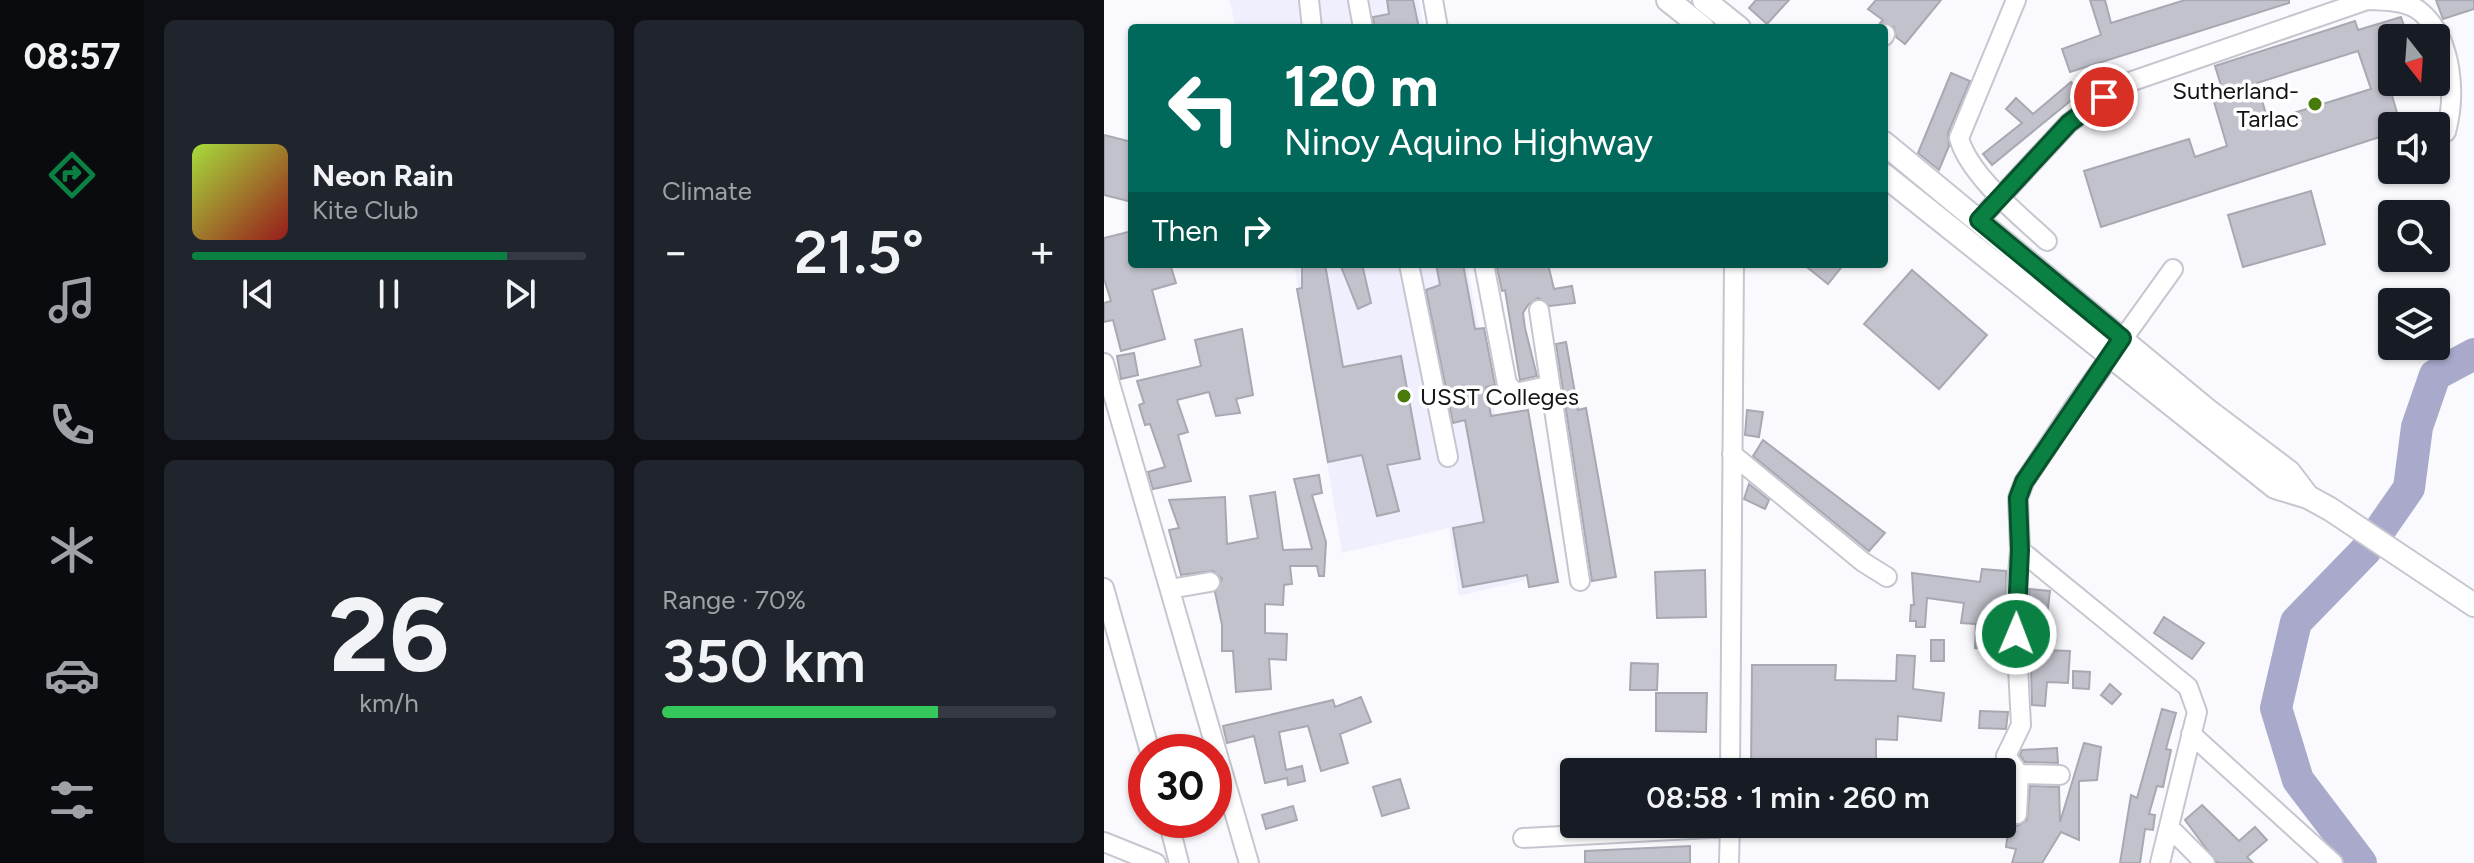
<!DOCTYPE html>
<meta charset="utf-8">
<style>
:root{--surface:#171b24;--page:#20242c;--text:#f1f3f6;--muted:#9ea1a6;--line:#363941;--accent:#0b8043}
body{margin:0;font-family:Figtree,sans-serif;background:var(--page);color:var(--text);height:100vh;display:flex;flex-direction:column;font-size:30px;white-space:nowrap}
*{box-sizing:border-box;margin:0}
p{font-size:26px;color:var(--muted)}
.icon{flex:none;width:44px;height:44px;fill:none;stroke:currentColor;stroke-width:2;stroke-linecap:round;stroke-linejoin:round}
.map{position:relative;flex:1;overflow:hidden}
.details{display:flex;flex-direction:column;gap:20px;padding:20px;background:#0d0f14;width:960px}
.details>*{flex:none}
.banner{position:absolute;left:24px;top:24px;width:760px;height:244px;border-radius:8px;box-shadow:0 2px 6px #0004;background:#00695c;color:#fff;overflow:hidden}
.needle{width:52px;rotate:163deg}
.fabs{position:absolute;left:1274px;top:24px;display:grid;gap:16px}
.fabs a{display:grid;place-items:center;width:72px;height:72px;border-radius:8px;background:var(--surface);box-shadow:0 2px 6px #0004;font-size:40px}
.speed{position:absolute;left:24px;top:734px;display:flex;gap:16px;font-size:40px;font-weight:700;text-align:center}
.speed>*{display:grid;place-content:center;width:104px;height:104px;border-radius:50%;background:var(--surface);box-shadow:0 2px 6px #0004;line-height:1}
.speed .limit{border:12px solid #d22;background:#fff;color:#111}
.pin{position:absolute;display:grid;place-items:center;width:68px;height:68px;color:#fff;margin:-34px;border:4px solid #fff;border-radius:50%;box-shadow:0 2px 8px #0007}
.me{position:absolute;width:88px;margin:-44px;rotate:1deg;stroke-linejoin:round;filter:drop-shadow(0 0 6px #0008)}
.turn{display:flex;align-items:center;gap:28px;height:168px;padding:0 24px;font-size:36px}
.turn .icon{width:104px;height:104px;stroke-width:2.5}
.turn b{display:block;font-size:56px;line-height:68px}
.then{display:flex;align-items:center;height:76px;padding:0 24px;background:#0003;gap:16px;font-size:30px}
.big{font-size:60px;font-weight:600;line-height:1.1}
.details .tile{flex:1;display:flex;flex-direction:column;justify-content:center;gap:12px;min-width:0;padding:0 28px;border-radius:12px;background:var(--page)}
.details .dial{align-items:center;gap:0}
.dial b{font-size:104px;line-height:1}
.song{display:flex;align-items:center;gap:24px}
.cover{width:96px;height:96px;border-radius:12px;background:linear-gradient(135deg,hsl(80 70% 55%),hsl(0 70% 35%))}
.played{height:8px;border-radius:4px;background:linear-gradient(90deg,var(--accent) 80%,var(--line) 80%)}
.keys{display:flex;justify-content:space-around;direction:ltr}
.heat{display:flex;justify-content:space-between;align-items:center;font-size:44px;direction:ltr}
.charge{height:12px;border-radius:6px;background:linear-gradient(90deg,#34c759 70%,var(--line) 0)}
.details .tiles{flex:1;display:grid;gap:20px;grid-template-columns:repeat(2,1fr)}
.trip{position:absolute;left:456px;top:758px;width:456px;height:80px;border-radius:8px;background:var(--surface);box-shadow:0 2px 6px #0004;font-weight:600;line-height:80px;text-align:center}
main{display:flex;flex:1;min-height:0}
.tabs{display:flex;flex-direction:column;width:144px;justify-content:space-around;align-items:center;background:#090b0e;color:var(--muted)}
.tabs .icon{width:56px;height:56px}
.tabs .selected{color:var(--accent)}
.tabs b{font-size:36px;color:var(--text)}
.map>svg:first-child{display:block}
</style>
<main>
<nav class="tabs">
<b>08:57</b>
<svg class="icon selected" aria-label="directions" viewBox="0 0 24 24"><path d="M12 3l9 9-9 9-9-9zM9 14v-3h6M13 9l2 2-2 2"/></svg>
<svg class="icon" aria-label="music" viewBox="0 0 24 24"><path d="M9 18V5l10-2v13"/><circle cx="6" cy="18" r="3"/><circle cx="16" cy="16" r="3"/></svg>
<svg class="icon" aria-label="phone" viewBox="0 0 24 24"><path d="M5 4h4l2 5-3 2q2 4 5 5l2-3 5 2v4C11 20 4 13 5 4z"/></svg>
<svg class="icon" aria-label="climate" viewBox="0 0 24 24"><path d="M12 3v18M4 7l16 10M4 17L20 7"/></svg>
<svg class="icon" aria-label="car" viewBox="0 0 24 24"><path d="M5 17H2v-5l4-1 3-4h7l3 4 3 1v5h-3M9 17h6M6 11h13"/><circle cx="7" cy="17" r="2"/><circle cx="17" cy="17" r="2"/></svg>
<svg class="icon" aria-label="filters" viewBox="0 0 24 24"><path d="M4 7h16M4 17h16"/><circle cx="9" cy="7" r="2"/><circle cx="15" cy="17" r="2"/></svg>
</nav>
<section class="details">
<div class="tiles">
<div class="tile">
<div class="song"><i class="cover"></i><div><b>Neon Rain</b><p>Kite Club</p></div></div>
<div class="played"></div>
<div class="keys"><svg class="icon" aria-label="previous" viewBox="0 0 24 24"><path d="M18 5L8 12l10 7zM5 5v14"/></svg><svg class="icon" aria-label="pause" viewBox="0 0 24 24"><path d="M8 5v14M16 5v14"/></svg><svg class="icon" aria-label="next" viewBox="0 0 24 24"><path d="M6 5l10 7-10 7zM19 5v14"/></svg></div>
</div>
<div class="tile"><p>Climate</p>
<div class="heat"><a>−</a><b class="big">21.5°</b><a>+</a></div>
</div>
<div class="tile dial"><b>26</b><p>km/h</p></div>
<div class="tile"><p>Range · 70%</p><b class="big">350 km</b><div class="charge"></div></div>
</div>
</section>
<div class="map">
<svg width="1370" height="863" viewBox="0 0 1370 863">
<rect width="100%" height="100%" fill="#fafafe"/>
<!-- built -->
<path fill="#efeffd" d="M125 0H315L320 28H132Z
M190 264H363L422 580 355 596 345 528 238 553Z"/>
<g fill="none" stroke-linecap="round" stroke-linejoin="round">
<!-- river -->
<path stroke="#a8a9cb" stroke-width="32" d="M1257 863 1194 780 1172 708 1192 622 1262 550 1305 488 1313 427 1331 375 1370 354"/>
</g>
<!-- building -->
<path fill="#c2c2cc" stroke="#a8a8b2" stroke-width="2" fill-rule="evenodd" d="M283 0H309L315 28H271L269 17 285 14Z
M652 0H685L663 24 645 8Z
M772 0H837L801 44 792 37 790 27 776 23 779 20 764 9Z
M986 0H1001L1007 23 1081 0H1185V3L966 72 958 49 997 35Z
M1332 0H1370V9L1339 19Z
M1297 17 1304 38H1288V47L1275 51 1294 116 1281 120 1285 134 997 227 980 171 1085 139 1091 157 1123 146 1108 95 1119 92 1111 66 1251 21 1254 30ZM1254 51 1267 89 1164 121 1153 83Z
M847 73 866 81 844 133 845 146 835 170 814 153Z
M967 82 976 93 888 165 879 154 918 123 902 109 912 98 929 114Z
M0 135 28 142V202L0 195Z
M1207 191 1221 244 1139 267 1124 215Z
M28 231V264H66L72 283 48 290 61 339 17 351 9 320 0 322V303L7 301 0 279V238Z
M198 264H221L239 367 297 356 316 459 283 465 295 511 273 516 258 455 224 462 193 289 198 288Z
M236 264H258L267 303 254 309Z
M332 264H359L371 329 380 328 391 385 382 387 387 416 424 410 454 582 425 587 423 575 359 587 349 528 380 522 361 420 349 423 322 290 336 285Z
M406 264H444L450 289 468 286 471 303 446 306 434 298 424 305 419 313 421 328 433 376 416 380 401 290 398 291 393 268Z
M699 264H740L724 284Z
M808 270 883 335 835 389 760 324Z
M138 329 149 395 132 399 136 413 112 416 105 392 73 400 84 432 74 435 87 481 49 489 44 472 61 467 46 424 41 425 35 405 40 403 33 381 97 366 91 340Z
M462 342 474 410 482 408 512 577 488 581 452 344Z
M30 353 34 375 17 379 13 356Z
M643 410 659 412 655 437 641 435Z
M659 440 781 533 765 551 649 456Z
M215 475 218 493 208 495 222 542 220 576H215L213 566H186L188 584 180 585 179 605 161 604V633L183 634 182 660 165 659 167 689 132 692 129 651H118V625L111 592 118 579 109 571 77 575 65 530 75 528 65 500 121 497 123 544 154 538 146 496 171 492 179 550 208 549 190 479Z
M645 484 665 500 661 509 640 499Z
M878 569 902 571 901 650 871 648 872 624 857 623 860 603 823 598 821 627H812V621H806L807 605H810L808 573 876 582Z
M601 570 602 617 553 618 551 572Z
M925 589 946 591 939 650 966 651 964 683 943 682 941 706 928 705Z
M1060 617 1100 643 1088 659 1050 633Z
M827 640H840V661H827Z
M793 655 811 656 809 689 840 693 837 721 794 716 793 740 772 739V772H647L648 665H732L731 680 792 681Z
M527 663 554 664 553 690H526Z
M969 671 986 672 985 689 969 688Z
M1006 684 1017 694 1008 704 997 695Z
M552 693H603L602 732 552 731Z
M257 697 267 722 236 734 244 763 217 771 204 726 175 732 182 770 198 766 201 781 184 785 183 778 161 783 150 736 123 743 119 726 229 700 231 707Z
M1058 709 1072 713 1062 749 1067 750 1059 787 1053 786 1045 814 1051 815 1049 830 1041 829 1036 863H1016L1027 795 1033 798Z
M876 711 904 712 902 729 875 728Z
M980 743 997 747 993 780 975 781V840L957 832 938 863H908L912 849 902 847 905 825 898 827V789H902V819L913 826 923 820 926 786 955 787 956 822Z
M953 748 954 763 921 762 916 755 918 750Z
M296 779 305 808 278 816 269 787Z
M1098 805 1135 841 1151 827 1163 840 1143 857 1149 863H1113L1081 820Z
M189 806 193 820 162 829 158 815Z
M586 846V863H481V851Z"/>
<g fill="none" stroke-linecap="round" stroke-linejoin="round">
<defs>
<path id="minor" d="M205 0 208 28
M254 0 259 28
M329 0 334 28
M912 0 855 138C865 175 915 215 943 241
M780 36 781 34
M875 220 965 123 1017 85 1263 0C1281 1 1304 0 1318 13 1349 41 1352 95 1342 132
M305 264 344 457
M380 264 403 384 412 393 444 386
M435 310 476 581
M0 363 145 863
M628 454 759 562 783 577
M916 550 1084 687 1093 712 1056 863
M0 588 46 752
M66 589 106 582
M1087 734 1229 863
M626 772 630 264
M915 774 956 775
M913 814 915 774 902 756 917 725 911 610 916 550 914 498 920 482 970 407 1069 269
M64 820 75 863
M1065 827 1101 863
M419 838 626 827
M0 842 52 863
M625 863 626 824"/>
<path id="major" d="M564 0 599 28
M600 0 635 28
M780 143 1103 410 1185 472 1204 497
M780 175 1171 487 1204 497 1226 509 1370 605"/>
</defs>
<!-- minor casing -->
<use href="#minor" stroke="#c6c6d0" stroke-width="22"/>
<!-- major casing -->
<use href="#major" stroke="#c6c6d0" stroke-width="26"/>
<!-- minor -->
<use href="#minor" stroke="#fff" stroke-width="18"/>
<!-- major -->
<use href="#major" stroke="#fff" stroke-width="22"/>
</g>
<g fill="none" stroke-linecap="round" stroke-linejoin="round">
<defs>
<path id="route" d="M912 634 916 550 914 498 920 482 1018 338 875 220 965 123 1000 97"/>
</defs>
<!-- route casing -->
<use href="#route" stroke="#07532c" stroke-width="20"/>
<!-- route -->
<use href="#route" stroke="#0b8043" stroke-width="14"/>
</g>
<!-- markers -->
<g fill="#487b0b" stroke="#fff" stroke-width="3">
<circle cx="1211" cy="104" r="8"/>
<circle cx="300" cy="396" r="8"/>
</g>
<g text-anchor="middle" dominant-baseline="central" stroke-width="7" stroke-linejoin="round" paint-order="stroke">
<!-- poi labels -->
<g font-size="24" fill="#151518" stroke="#fff" text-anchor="end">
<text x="1195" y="90">Sutherland-<tspan x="1195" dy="28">Tarlac</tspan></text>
<text x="316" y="396" text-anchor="start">USST Colleges</text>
</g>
</g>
</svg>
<div class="fabs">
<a><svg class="needle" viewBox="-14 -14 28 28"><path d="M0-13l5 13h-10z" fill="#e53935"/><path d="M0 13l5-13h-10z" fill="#9ea1a6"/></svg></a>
<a><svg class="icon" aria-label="sound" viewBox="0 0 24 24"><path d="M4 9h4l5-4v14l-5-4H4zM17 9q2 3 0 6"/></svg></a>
<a><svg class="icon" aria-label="search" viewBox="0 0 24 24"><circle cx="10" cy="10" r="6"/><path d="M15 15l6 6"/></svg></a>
<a><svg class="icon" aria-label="layers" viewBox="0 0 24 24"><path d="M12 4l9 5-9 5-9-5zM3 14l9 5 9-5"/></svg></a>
</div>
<div class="speed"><div class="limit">30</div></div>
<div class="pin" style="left:1000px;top:97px;background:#d93025"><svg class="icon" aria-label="arrive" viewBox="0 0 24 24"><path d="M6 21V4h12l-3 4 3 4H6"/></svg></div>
<svg class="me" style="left:912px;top:634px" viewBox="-20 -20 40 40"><circle r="17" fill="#0b8043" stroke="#fff" stroke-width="3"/><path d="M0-11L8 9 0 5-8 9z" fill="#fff"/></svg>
<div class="trip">08:58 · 1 min · 260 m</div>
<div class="banner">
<div class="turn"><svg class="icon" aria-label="left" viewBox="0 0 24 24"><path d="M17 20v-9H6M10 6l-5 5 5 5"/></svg><div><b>120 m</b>Ninoy Aquino Highway</div></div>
<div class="then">Then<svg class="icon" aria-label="right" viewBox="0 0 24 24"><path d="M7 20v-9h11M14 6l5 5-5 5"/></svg></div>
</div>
</div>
</main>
